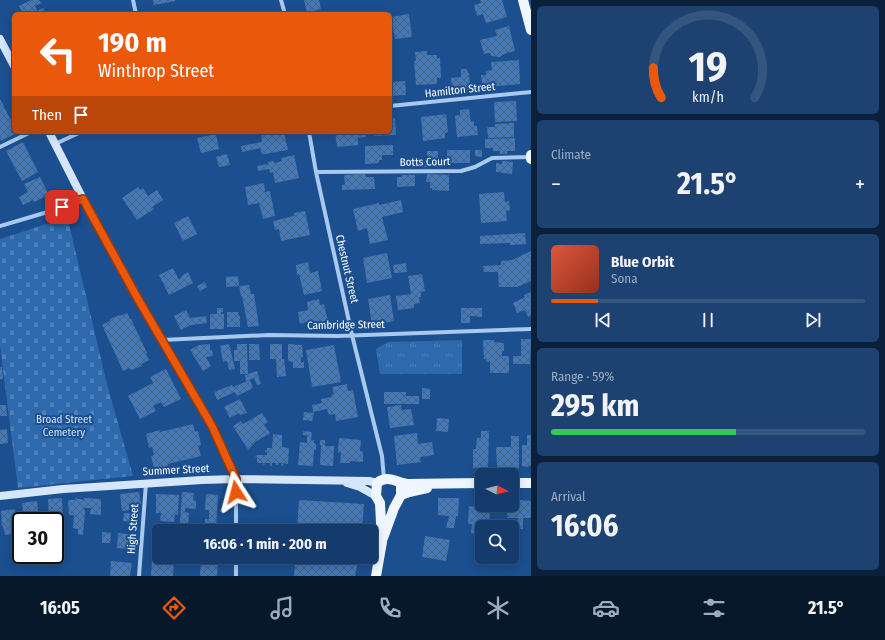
<!DOCTYPE html>
<meta charset="utf-8">
<style>
:root{--surface:#143b6b;--page:#1d4271;--text:#f1f3f6;--muted:#9dadc1;--line:#33557e;--accent:#ea580c}
body{margin:0;font-family:"Fira Sans Condensed",sans-serif;background:var(--page);color:var(--text);height:100vh;display:flex;flex-direction:column;font-size:15px;white-space:nowrap}
*{box-sizing:border-box;margin:0}
p{font-size:13px;color:var(--muted)}
.icon{flex:none;width:22px;height:22px;fill:none;stroke:currentColor;stroke-width:2;stroke-linecap:round;stroke-linejoin:round}
.map{position:relative;flex:1;overflow:hidden}
.side{display:flex;flex-direction:column;gap:6px;padding:6px;background:#0b203b;width:354px}
.side>*{flex:none}
.hud{position:absolute;left:12px;top:12px;width:380px;height:122px;border-radius:6px;box-shadow:0 2px 10px #0003,0 0 0 1px var(--line);background:#ea580c;color:#fff;overflow:hidden}
.needle{width:26px;rotate:96deg}
.tools{position:absolute;left:475px;top:468px;display:grid;gap:8px}
.tools a{display:grid;place-items:center;width:44px;height:44px;border-radius:6px;background:var(--surface);box-shadow:0 2px 10px #0003,0 0 0 1px var(--line);font-size:20px}
.speed{position:absolute;left:12px;top:512px;display:flex;gap:8px;font-size:20px;font-weight:700;text-align:center}
.speed>*{display:grid;place-content:center;width:52px;height:52px;border-radius:50%;background:var(--surface);box-shadow:0 2px 10px #0003,0 0 0 1px var(--line);line-height:1}
.speed .limit{border:2px solid #111;border-radius:6px;background:#fff;color:#111}
.pin{position:absolute;display:grid;place-items:center;width:34px;height:34px;color:#fff;margin:-17px;border-radius:8px;box-shadow:0 2px 6px #0006}
.me{position:absolute;width:44px;margin:-22px;rotate:351deg;stroke-linejoin:round;filter:drop-shadow(0 0 3px #0008)}
.turn{display:flex;align-items:center;gap:14px;height:84px;padding:0 20px;font-size:18px}
.turn .icon{width:52px;height:52px;stroke-width:2.5}
.turn b{display:block;font-size:28px;line-height:34px}
.then{display:flex;align-items:center;height:38px;padding:0 20px;background:#0003;gap:8px;font-size:15px}
.big{font-size:30px;font-weight:700;line-height:1.1}
.side .tile{flex:1;display:flex;flex-direction:column;justify-content:center;gap:6px;min-width:0;padding:0 14px;border-radius:6px;background:var(--page)}
.side .dial{align-items:center;gap:0}
.dial svg{height:104px;overflow:visible;fill:none;stroke:var(--line);stroke-width:7;stroke-linecap:round;text-anchor:middle}
.dial text{fill:var(--text);stroke:none}
.song{display:flex;align-items:center;gap:12px}
.cover{width:48px;height:48px;border-radius:6px;background:linear-gradient(135deg,hsl(10 70% 55%),hsl(10 70% 35%))}
.played{height:4px;border-radius:2px;background:linear-gradient(90deg,var(--accent) 15%,var(--line) 15%)}
.keys{display:flex;justify-content:space-around;direction:ltr}
.heat{display:flex;justify-content:space-between;align-items:center;font-size:22px;direction:ltr}
.charge{height:6px;border-radius:3px;background:linear-gradient(90deg,#34c759 59%,var(--line) 0)}
.trip{position:absolute;left:152px;top:524px;width:226px;height:40px;border-radius:6px;background:var(--surface);box-shadow:0 2px 10px #0003,0 0 0 1px var(--line);font-weight:700;line-height:40px;text-align:center}
.tab-bar{display:flex;height:64px;justify-content:space-around;align-items:center;background:#08182b;color:var(--muted)}
.tab-bar .icon{width:28px;height:28px}
.tab-bar .active{color:var(--accent)}
.tab-bar b{font-size:18px;color:var(--text)}
main{display:flex;flex:1;min-height:0}
.map>svg:first-child{display:block}
</style>
<main>
<div class="map">
<svg width="531" height="576" viewBox="0 0 531 576">
<defs>
<pattern id="cemetery-stones" width="16" height="16" patternUnits="userSpaceOnUse"><rect width="16" height="16" fill="#2e69ad"/><path d="M2 7V4a2 2 0 0 1 4 0v3zM10 15v-3a2 2 0 0 1 4 0v3z" fill="#4d80b9"/></pattern>
<pattern id="park-tufts" width="24" height="20" patternUnits="userSpaceOnUse"><rect width="24" height="20" fill="#2e69ad"/><path d="M3 7l-1-3M5 7V3M7 7l1-3M15 17l-1-3M17 17v-4M19 17l1-3" fill="none" stroke="#4d80b9"/></pattern>
<pattern id="building-cross-hatch" width="8" height="8" patternUnits="userSpaceOnUse"><rect width="8" height="8" fill="#4478b7"/><path d="M0 0l8 8M0 8l8-8" fill="none" stroke="#486282"/></pattern>
</defs>
<rect width="100%" height="100%" fill="#1b4f8f"/>
<!-- cemetery -->
<path fill="url(#cemetery-stones)" d="M56 221 69 224 107 384 133 476 18 488 0 346V239Z"/>
<!-- park -->
<path fill="url(#park-tufts)" d="M462 340V374H380L376 349 388 342Z"/>
<!-- building -->
<path fill="url(#building-cross-hatch)" d="M31 0H39L41 3 35 6 37 11 43 8 45 13 23 14 19 6Z
M153 0H175V1L154 5Z
M304 0H319L321 9 307 13Z
M480 0H502L507 17 486 23 483 14 477 16 474 5 481 3Z
M409 14 412 37 395 39 391 17Z
M509 26 515 51 504 54 500 57 491 56 490 53 484 54 480 40 497 36 495 30Z
M427 51V55H437V58H440L441 78H437V84L416 85 414 61H416L415 52Z
M519 60 520 84 487 87V84H482L481 75H486V71L492 70 491 62Z
M461 69H467L468 73H469L470 90 452 91 451 78 461 77Z
M405 81 406 95 390 96V82Z
M0 99 14 126V132H19L1 141 0 138Z
M516 101 517 121 495 122 494 102Z
M469 109 471 122 474 121V126H477L478 135 457 137 455 116 460 115V110Z
M446 114 448 132 445 133V138L423 141 421 117Z
M390 118H395L396 135 374 136 373 132H390Z
M514 123V137L488 138 487 127H495V124Z
M261 132H284L288 150 265 154H262L260 148 242 152 241 146 262 142Z
M335 132H366V137L358 138V145L337 147Z
M216 134 219 149 201 153 197 138Z
M515 138V151H507V154H500V151H493V148H485V139Z
M23 142 38 172 22 181 6 151Z
M393 145V155H382V160H379V163L365 164V146Z
M447 150H470V163H447Z
M475 150H482V157L475 156Z
M427 151H438V167H424L425 158H427Z
M227 154 230 165 219 167 216 157Z
M294 155 299 178 275 183 273 172 270 173 269 169 258 171 257 166 268 164V162L274 161V163L282 161 281 158Z
M502 161 513 162 512 174 496 172V163L502 164Z
M365 174 366 177H374L375 189 342 190V185L345 184 344 175Z
M427 174 449 175V191L432 190V188H430V182H426Z
M402 175H415V186L397 187V177H402Z
M40 177 49 195 34 202 33 200 23 205 19 197 28 192 24 184Z
M264 183 265 192 270 191 275 216 263 219 259 203 248 205 245 187Z
M138 187 140 190 143 188 148 196 157 190 163 200 152 207 154 209 137 220 122 198Z
M504 192 505 202 509 201 510 210 506 211 507 221 481 223 479 194Z
M401 200 403 212 382 217 388 240 370 244 367 228 358 231 353 209 379 203V205Z
M305 211 310 235 281 241 279 229 275 230 273 221 294 216V213Z
M188 216 197 234 183 241 174 223Z
M525 233 526 244 510 245V243L480 244V236Z
M531 251V281L517 287H499L498 272H484L483 266 501 265V261L512 260Z
M387 253 392 278 367 283 363 258Z
M308 262 310 273 318 271 322 291 304 295 299 274 297 275 296 265Z
M406 263 407 272 394 273 393 265Z
M173 268 179 280 183 275 188 272 193 283 169 295 159 275Z
M422 274 425 291 421 292V297H419L420 303 414 304V308L398 310 396 296 411 294 408 276Z
M238 276 239 286 226 287V277Z
M205 282 207 287 200 291 197 286Z
M249 285 251 294H254L259 326 248 327 242 296H241L239 286Z
M531 292V315L528 317 525 310 517 313 513 303 525 297 524 295Z
M390 295 394 321 372 325 368 299Z
M319 299 320 305 324 304 328 322 316 324V322L307 324 306 322 300 324 298 312 308 310 307 302Z
M217 308H223V312H221V314H224V329H210V314H217Z
M461 308H482V317L470 316V323H461Z
M186 310 190 318 206 316 207 323 191 325 181 330 174 316Z
M227 312H238L239 316H240V327H227Z
M127 313 130 319H131L147 353 146 354 149 360 141 364 142 366 131 370 130 368 123 371 102 325 110 321V319L119 315 120 316Z
M521 339H531L530 364H513V356H521Z
M483 340H494V342L504 343V351H502V356H509V373H490V362H486V359H484Z
M210 344V350H212L213 356 206 357 211 366 203 371 190 350 199 345Z
M229 344 235 369 229 370 227 361 223 362 220 346Z
M237 344H247L248 374H240V361H234V350H237Z
M249 344H259L260 360H249Z
M270 344H282V359H284L286 376 277 377 276 359H270Z
M288 344 302 345 303 357H301V362H304V368H293V362L288 361Z
M334 345 341 382 312 387 306 350Z
M0 367H2L3 379H0Z
M166 369 181 399 164 407 161 402 153 406 156 411 140 419 128 396 153 383 150 377Z
M257 371 261 384 257 385 254 378 246 381 245 375Z
M250 380 253 388 237 396 235 392 217 400 214 392 232 385 233 387Z
M347 384 348 391 353 390 358 417 336 421 335 414 329 415 327 409 313 412 312 405 322 403 321 399 331 397V395L334 394 332 387Z
M422 388 430 389V399H422Z
M384 392H406V396H419V404H384Z
M240 399 247 413 240 415 239 413 230 418 224 407Z
M0 405H6L7 416H0Z
M401 405 402 410 411 409 414 425 390 428 387 407Z
M304 412 314 413 312 421 303 420Z
M262 413 268 422 264 425 270 433 255 442 248 450 233 426 241 421 243 424Z
M437 418 449 419 448 432 436 431Z
M193 424 195 432 198 431 201 445 198 446 201 456 168 464V466L154 469 151 456 154 455 152 447 149 448 146 434 160 430V432Z
M7 429 8 443 0 444V430Z
M303 431 312 432 311 440H314V443L316 444V450H314L313 466 298 465 300 442 307 443V435H303Z
M481 431H489L488 468H473V449H476L477 438H481Z
M417 433 418 444 432 442 434 455 420 457 421 462 397 465 394 436Z
M273 434 282 435V447L289 448 288 464 283 463V466H281L282 463H278V465H276V463H272V466H270V463H265V465H263V463H257V457H255L256 455H267V452H265V450H267V448H272Z
M527 435H531V465L527 467 522 466V445H527Z
M511 436H519V468L497 467 496 447H511Z
M339 438 361 440 360 451 363 452V462L350 461V463H340L341 453 338 452Z
M320 440H325V446H334L333 466 320 465 321 445H320Z
M139 492 141 504 129 506V510L122 511 120 494Z
M182 492 194 493 193 500 196 501V509L185 508V512L189 513 188 524 180 523Z
M156 494 179 495 178 515 175 514 174 522 160 521 161 513H156Z
M206 494 218 495 216 528 205 527V519H209V510H205Z
M62 498 63 519 49 520 48 499Z
M75 498 84 500V498L101 499V515L90 514 91 508H84V510L85 511 83 535 78 534V529L73 528 74 515H69L68 500H75Z
M438 498H459L458 516H456L454 528H446L449 516 438 515Z
M299 500 364 504 362 531H297Z
M519 500 531 501V518H523V529H518V518H507L508 505H512V502H519Z
M37 501 39 518 24 519 22 503Z
M469 506 490 508 489 527H482V538L477 537V534L471 533 472 524H468Z
M15 509 18 533 5 535 3 526H2L1 511Z
M132 510 138 511 137 526H131V522L123 521 124 513H131Z
M56 531 63 532V540H55Z
M102 532 111 533 110 543H102Z
M118 533 137 535 136 550 117 548Z
M425 536 450 540 446 561 422 557Z
M154 543H159V555H153Z
M324 557H359L355 576H294L295 563 324 564Z
M201 559 218 560 217 576H200Z
M152 560 174 561 173 576H151Z
M111 561 132 563 130 576H110Z"/>
<g fill="none" stroke-linecap="round" stroke-linejoin="round">
<!-- street -->
<path stroke="#a9c9ee" stroke-width="4" d="M133 0 136 14
M281 0 285 14
M390 106 531 92
M309 132 316 172 352 335 382 456 384 479
M55 144 81 132
M0 147 31 132
M316 172 461 171 475 167 492 158 531 157
M0 226 51 211 83 199
M162 340 269 335 338 336 531 329
M236 531V479
M139 576 146 483
M236 576V557"/>
<!-- secondary -->
<path stroke="#d6e6fa" stroke-width="8" d="M0 39 14 66
M49 132 83 199 138 299 212 426 236 479
M347 483 360 487 376 496
M0 496 63 489 202 480 236 479 369 481 377 483"/>
<!-- primary -->
<path stroke="#f0f6ff" stroke-width="10" d="M523 0 531 30
M531 155V159
M512 483H531
M401 495 409 492 427 488
M383 538 394 508 401 495V483
M376 576 382 542 380 503 376 496 377 483C388 474 397 483 408 484L482 483"/>
</g>
<g fill="none" stroke-linecap="round" stroke-linejoin="round">
<defs>
<path id="route" d="M62 207 83 199 138 299 212 426 236 479V492"/>
</defs>
<!-- route casing -->
<use href="#route" stroke="#983908" stroke-width="10"/>
<!-- route -->
<use href="#route" stroke="#ea580c" stroke-width="7"/>
</g>
<g text-anchor="middle" dominant-baseline="central" stroke-width="4" stroke-linejoin="round" paint-order="stroke">
<!-- street labels -->
<g font-size="11" fill="#fff" stroke="#1b4f8f">
<text transform="translate(460 90) rotate(-6)">Hamilton Street</text>
<text transform="translate(425 162) rotate(-1)">Botts Court</text>
<text transform="translate(347 269) rotate(77)">Chestnut Street</text>
<text transform="translate(346 325) rotate(-1)">Cambridge Street</text>
<text transform="translate(176 470) rotate(-3)">Summer Street</text>
<text transform="translate(133 529) rotate(-86)">High Street</text>
</g>
<!-- park labels -->
<g font-size="11" fill="#cfe3fa" stroke="#1b4f8f">
<text x="64" y="419">Broad Street<tspan x="64" dy="13">Cemetery</tspan></text>
</g>
</g>
</svg>
<div class="tools">
<a><svg class="needle" viewBox="-14 -14 28 28"><path d="M0-13l5 13h-10z" fill="#e53935"/><path d="M0 13l5-13h-10z" fill="#9dadc1"/></svg></a>
<a><svg class="icon" aria-label="search" viewBox="0 0 24 24"><circle cx="10" cy="10" r="6"/><path d="M15 15l6 6"/></svg></a>
</div>
<div class="speed"><div class="limit">30</div></div>
<div class="pin" style="left:62px;top:207px;background:#d93025"><svg class="icon" aria-label="arrive" viewBox="0 0 24 24"><path d="M6 21V4h12l-3 4 3 4H6"/></svg></div>
<svg class="me" style="left:236px;top:492px" viewBox="-20 -20 40 40"><path d="M0-17L14 15 0 8-14 15z" fill="#ea580c" stroke="#fff" stroke-width="4"/></svg>
<div class="trip">16:06 · 1 min · 200 m</div>
<div class="hud">
<div class="turn"><svg class="icon" aria-label="left" viewBox="0 0 24 24"><path d="M17 20v-9H6M10 6l-5 5 5 5"/></svg><div><b>190 m</b>Winthrop Street</div></div>
<div class="then">Then<svg class="icon" aria-label="arrive" viewBox="0 0 24 24"><path d="M6 21V4h12l-3 4 3 4H6"/></svg></div>
</div>
</div>
<section class="side">
<div class="tile dial"><svg viewBox="0 0 100 80">
<path d="M14 69A42 42 0 1 1 86 69"/>
<path d="M14 69A42 42 0 0 1 8 46" stroke="#ea580c"/>
<text x="50" y="56" font-size="32" font-weight="700">19</text>
<text x="50" y="72" font-size="11">km/h</text>
</svg></div>
<div class="tile"><p>Climate</p>
<div class="heat"><a>−</a><b class="big">21.5°</b><a>+</a></div>
</div>
<div class="tile">
<div class="song"><i class="cover"></i><div><b>Blue Orbit</b><p>Sona</p></div></div>
<div class="played"></div>
<div class="keys"><svg class="icon" aria-label="previous" viewBox="0 0 24 24"><path d="M18 5L8 12l10 7zM5 5v14"/></svg><svg class="icon" aria-label="pause" viewBox="0 0 24 24"><path d="M8 5v14M16 5v14"/></svg><svg class="icon" aria-label="next" viewBox="0 0 24 24"><path d="M6 5l10 7-10 7zM19 5v14"/></svg></div>
</div>
<div class="tile"><p>Range · 59%</p><b class="big">295 km</b><div class="charge"></div></div>
<div class="tile"><p>Arrival</p><b class="big">16:06</b></div>
</section>
</main>
<nav class="tab-bar">
<b>16:05</b>
<svg class="icon active" aria-label="directions" viewBox="0 0 24 24"><path d="M12 3l9 9-9 9-9-9zM9 14v-3h6M13 9l2 2-2 2"/></svg>
<svg class="icon" aria-label="music" viewBox="0 0 24 24"><path d="M9 18V5l10-2v13"/><circle cx="6" cy="18" r="3"/><circle cx="16" cy="16" r="3"/></svg>
<svg class="icon" aria-label="phone" viewBox="0 0 24 24"><path d="M5 4h4l2 5-3 2q2 4 5 5l2-3 5 2v4C11 20 4 13 5 4z"/></svg>
<svg class="icon" aria-label="climate" viewBox="0 0 24 24"><path d="M12 3v18M4 7l16 10M4 17L20 7"/></svg>
<svg class="icon" aria-label="car" viewBox="0 0 24 24"><path d="M5 17H2v-5l4-1 3-4h7l3 4 3 1v5h-3M9 17h6M6 11h13"/><circle cx="7" cy="17" r="2"/><circle cx="17" cy="17" r="2"/></svg>
<svg class="icon" aria-label="filters" viewBox="0 0 24 24"><path d="M4 7h16M4 17h16"/><circle cx="9" cy="7" r="2"/><circle cx="15" cy="17" r="2"/></svg>
<b>21.5°</b>
</nav>
